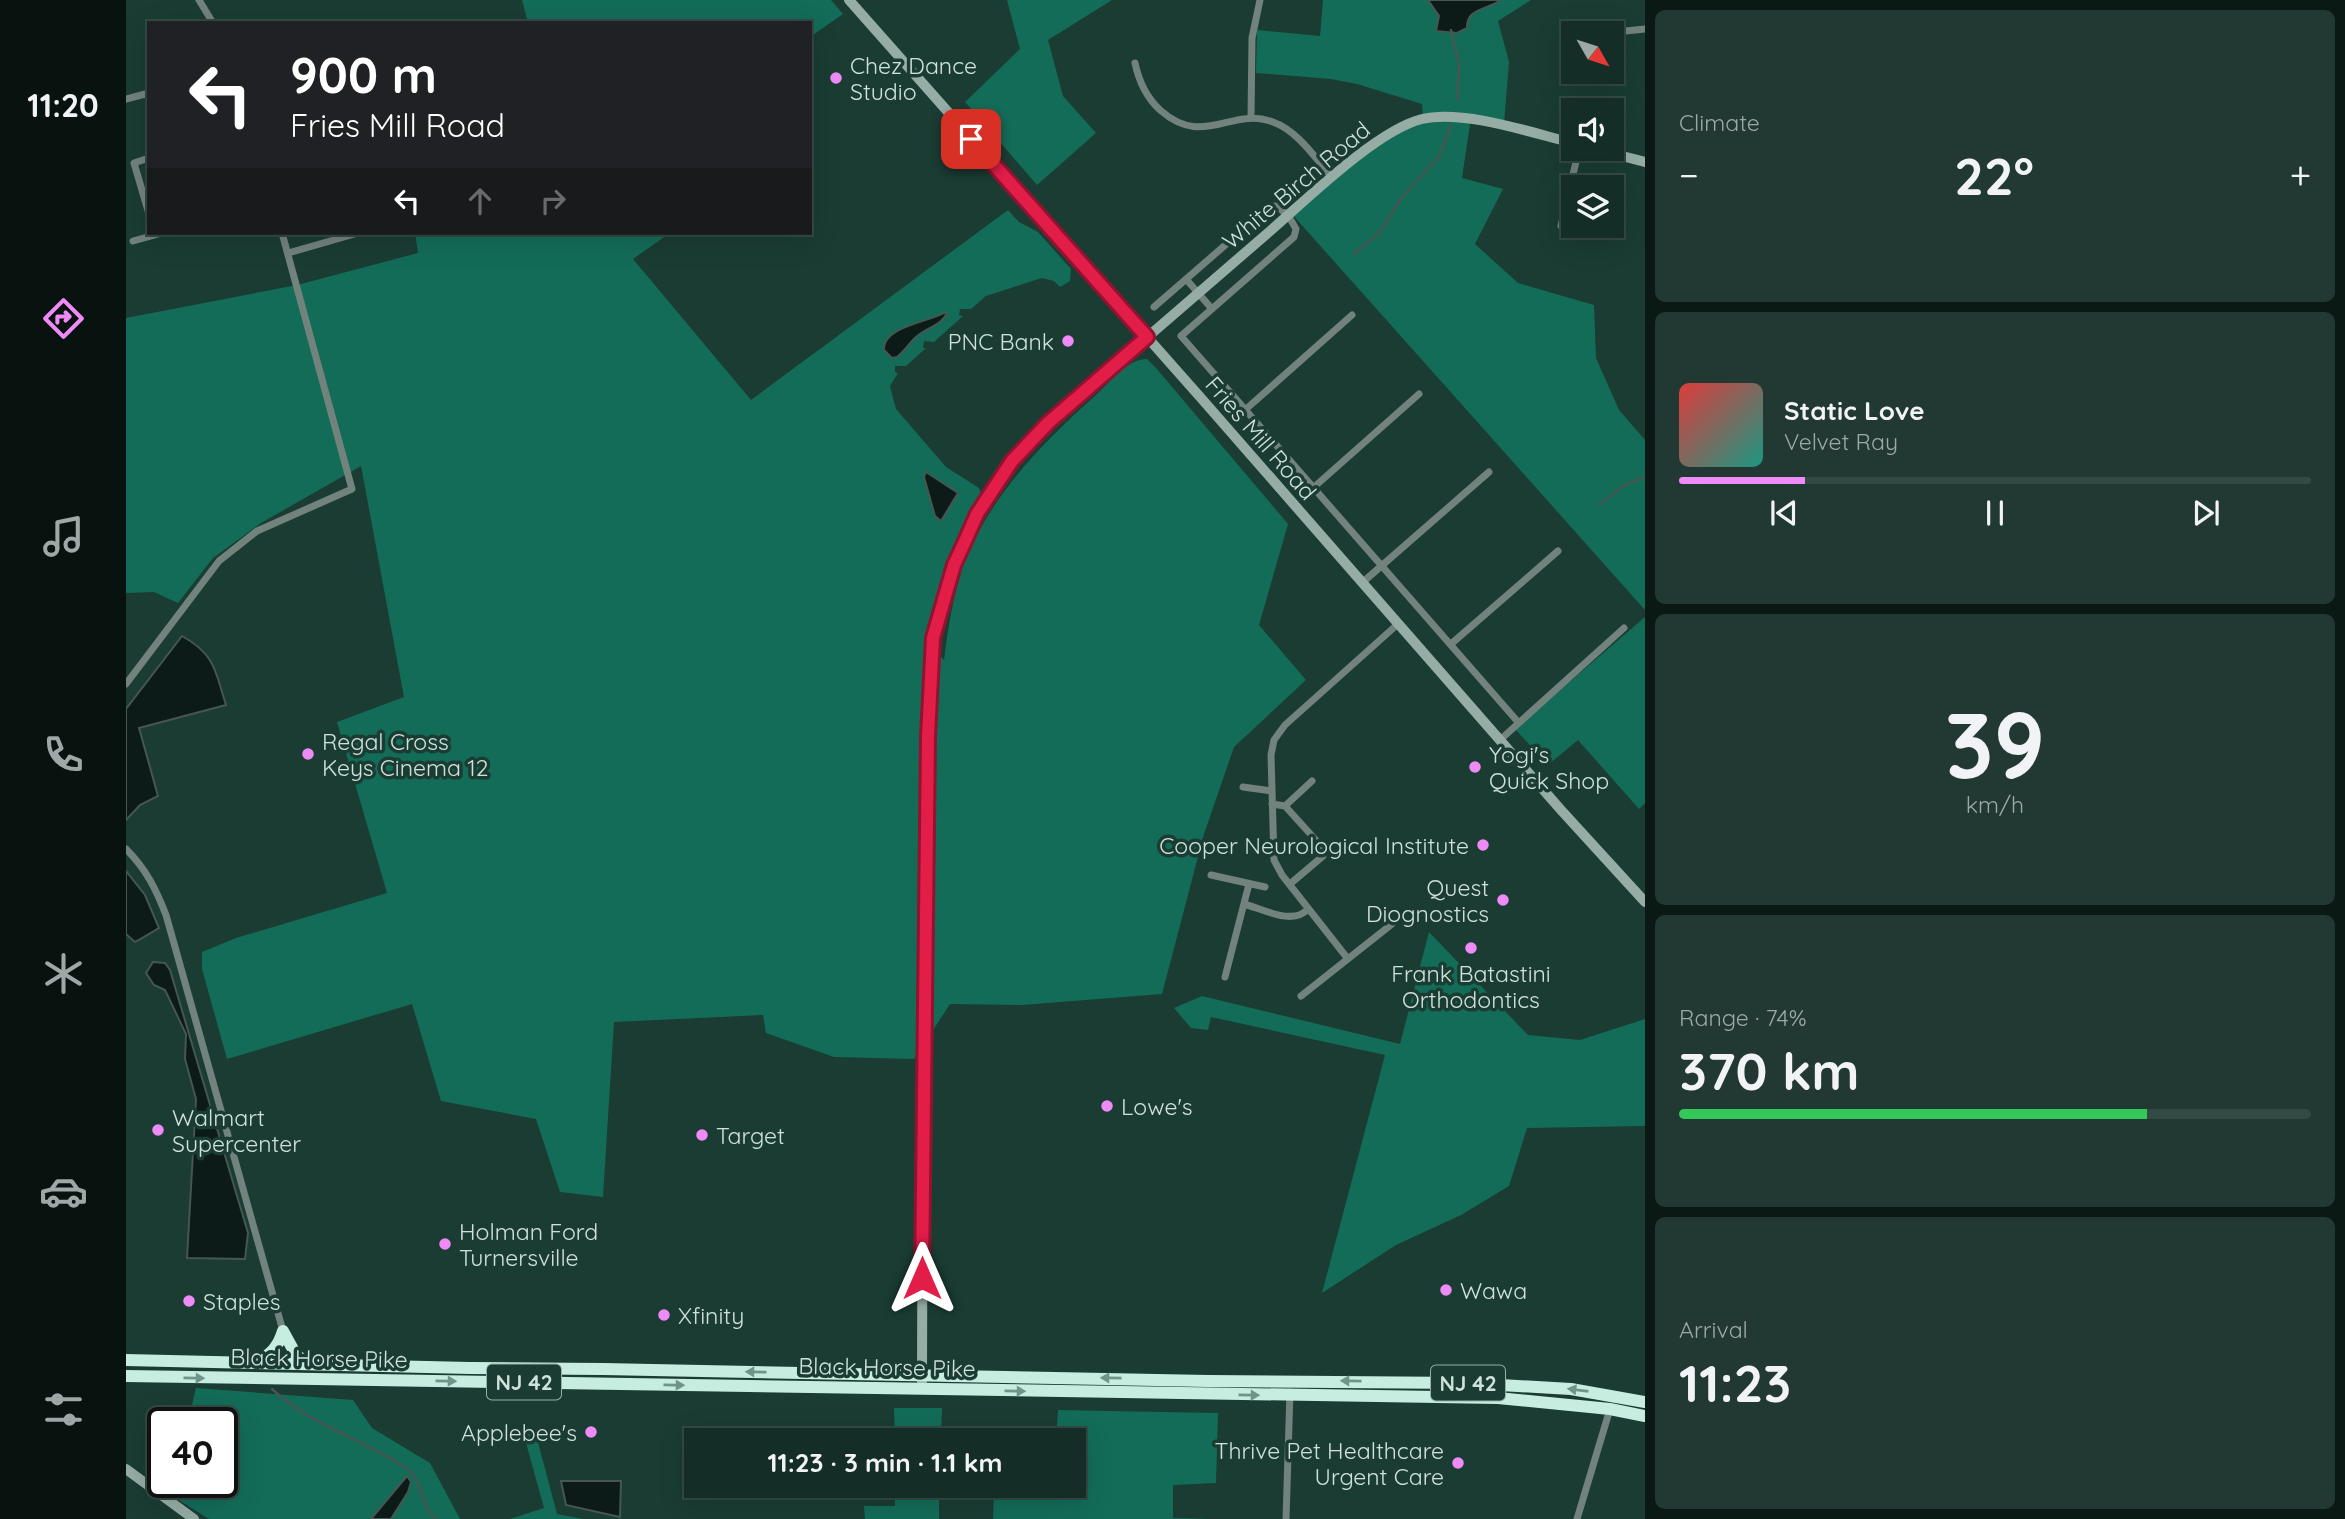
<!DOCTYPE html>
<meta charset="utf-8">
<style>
:root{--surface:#142d26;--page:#213932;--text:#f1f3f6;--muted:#9da8a7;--line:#334943;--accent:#ef8bf6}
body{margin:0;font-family:Quicksand,sans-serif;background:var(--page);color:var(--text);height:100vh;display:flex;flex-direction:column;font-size:26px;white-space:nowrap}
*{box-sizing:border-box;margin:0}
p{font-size:23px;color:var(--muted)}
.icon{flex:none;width:38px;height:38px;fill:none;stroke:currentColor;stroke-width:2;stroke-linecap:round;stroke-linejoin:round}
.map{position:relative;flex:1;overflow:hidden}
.details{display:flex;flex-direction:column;gap:10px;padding:10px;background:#0b1915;width:700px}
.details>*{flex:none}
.hud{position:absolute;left:21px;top:21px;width:665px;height:214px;border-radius:0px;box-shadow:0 7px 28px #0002,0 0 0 2px var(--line);background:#202124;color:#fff;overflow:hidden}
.needle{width:46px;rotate:129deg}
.controls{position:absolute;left:1435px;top:21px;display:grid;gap:14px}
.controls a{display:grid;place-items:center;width:63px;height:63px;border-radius:0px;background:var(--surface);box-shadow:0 7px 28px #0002,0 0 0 2px var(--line);font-size:35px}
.speed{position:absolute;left:21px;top:1407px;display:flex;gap:14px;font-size:35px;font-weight:700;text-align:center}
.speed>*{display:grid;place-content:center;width:91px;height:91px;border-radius:50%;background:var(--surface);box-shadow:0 7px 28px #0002,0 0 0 2px var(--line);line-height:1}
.speed .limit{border:4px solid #111;border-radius:10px;background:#fff;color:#111}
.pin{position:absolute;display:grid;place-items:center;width:60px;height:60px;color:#fff;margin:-30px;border-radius:14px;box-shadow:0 4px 10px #0006}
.me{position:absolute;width:77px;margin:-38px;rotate:0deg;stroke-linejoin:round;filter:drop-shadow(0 0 5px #0008)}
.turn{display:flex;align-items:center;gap:24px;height:147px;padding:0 28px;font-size:32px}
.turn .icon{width:91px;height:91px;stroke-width:2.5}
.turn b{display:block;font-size:49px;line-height:60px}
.lanes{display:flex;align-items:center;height:66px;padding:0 28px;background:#0003;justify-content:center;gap:35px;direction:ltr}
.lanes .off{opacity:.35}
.big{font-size:52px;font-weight:700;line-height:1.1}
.details .widget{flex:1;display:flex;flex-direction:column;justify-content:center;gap:10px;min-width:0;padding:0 24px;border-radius:10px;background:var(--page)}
.details .dial{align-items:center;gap:0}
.dial b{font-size:91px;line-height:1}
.song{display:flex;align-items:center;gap:21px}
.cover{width:84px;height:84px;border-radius:10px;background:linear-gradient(135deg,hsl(0 70% 55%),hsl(170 70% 35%))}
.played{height:7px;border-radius:4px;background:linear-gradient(90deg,var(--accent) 20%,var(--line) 20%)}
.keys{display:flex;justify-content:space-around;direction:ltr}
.heat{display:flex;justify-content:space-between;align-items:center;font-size:38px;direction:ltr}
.charge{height:10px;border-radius:5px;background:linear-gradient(90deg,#34c759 74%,var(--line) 0)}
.trip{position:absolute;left:558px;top:1428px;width:402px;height:70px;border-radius:0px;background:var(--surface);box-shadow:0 7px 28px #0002,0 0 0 2px var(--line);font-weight:700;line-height:70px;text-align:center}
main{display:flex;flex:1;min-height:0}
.menu{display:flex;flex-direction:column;width:126px;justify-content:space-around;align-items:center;background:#08120f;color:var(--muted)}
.menu .icon{width:49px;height:49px}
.menu .selected{color:var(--accent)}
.menu b{font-size:32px;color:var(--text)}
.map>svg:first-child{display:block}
</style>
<main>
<nav class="menu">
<b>11:20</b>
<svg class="icon selected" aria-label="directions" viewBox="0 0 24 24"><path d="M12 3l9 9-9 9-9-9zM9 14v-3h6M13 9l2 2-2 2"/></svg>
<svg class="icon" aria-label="music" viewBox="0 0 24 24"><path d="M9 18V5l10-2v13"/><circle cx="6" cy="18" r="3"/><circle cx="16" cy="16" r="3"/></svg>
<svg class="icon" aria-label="phone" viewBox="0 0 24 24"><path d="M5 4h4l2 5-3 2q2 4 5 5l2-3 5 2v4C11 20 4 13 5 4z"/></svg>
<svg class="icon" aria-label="climate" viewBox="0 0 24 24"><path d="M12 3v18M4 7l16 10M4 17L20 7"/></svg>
<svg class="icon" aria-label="car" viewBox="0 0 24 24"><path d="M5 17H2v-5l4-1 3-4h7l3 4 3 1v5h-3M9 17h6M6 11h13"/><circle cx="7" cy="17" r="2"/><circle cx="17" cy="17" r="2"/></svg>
<svg class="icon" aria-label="filters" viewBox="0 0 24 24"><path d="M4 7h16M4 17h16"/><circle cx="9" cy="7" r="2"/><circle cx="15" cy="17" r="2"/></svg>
</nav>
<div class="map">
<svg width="1519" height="1519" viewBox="0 0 1519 1519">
<rect width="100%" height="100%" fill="#1a3c33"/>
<!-- green -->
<path fill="#136c58" d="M396 0H705L717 14 684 37V23H402Z
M881 0H986L922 40 937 96 970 133 911 185 839 102 894 49Z
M1197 0H1405L1372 21 1383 62 1378 124 1345 118 1336 178 1377 189 1349 244 1392 283 1468 305 1470 358 1493 410 1519 440V610L1165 213 1254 138 1297 118 1296 104 1231 84 1205 79 1130 73 1131 30 1194 36Z
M882 210 893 222 912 232 945 269 944 281 934 287 928 281 916 278 860 296 845 309H834L833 315 837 316 808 342 798 341 797 348H800L780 366H769V372L772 373 764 386 770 409 820 467 853 488 856 496 825 555 798 638 818 660C822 628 827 596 837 566 863 497 916 443 970 395 984 382 1001 359 1021 359L1030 368 1162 524 1133 625 1180 680 1108 747 1078 834 1036 994 896 1005 824 1004 788 1059 708 1057 640 1033 637 1015 488 1022 477 1197 434 1192 410 1119 315 1101 286 1004 101 1059 76 969V952L110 938 261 893 211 722 278 697 235 466 135 523 87 558 52 603 28 592 0 593V318L171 285 292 253 289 233H544L507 259 625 400Z
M1519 617V803L1513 809 1452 740 1422 765 1389 729Z
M1303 932 1402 1035 1454 1040 1519 1019V1126L1401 1128 1383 1186 1335 1215 1270 1245 1196 1293 1259 1055 1085 1017 1082 1030 1065 1028 1048 1008 1076 996 1274 1044Z
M70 1388 227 1400 246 1428 304 1463 334 1519H83L40 1492 44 1482H96V1423H67L65 1409Z
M768 1408H816L815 1440H769Z
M932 1410 1092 1413 1090 1483 1047 1485V1518L1084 1519H867L868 1486H948V1440H930Z
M408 1427 431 1514 457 1519H384L418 1508 397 1432Z
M769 1486H813V1519H739L738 1506H769Z"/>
<!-- water -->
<path fill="#0c1b17" stroke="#465652" stroke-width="2" d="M1302 0H1375C1361 10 1340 8 1341 28L1331 33 1310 31 1313 16Z
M818 313H821C816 325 800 328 790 337 783 343 779 351 771 357L766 358 758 350C756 327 802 322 818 313Z
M800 472 832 493 815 521 809 516 798 477Z
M56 636C90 655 89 671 100 705L13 728 32 796 14 805 0 820V709Z
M0 871 19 895 33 928 9 942 0 934Z
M27 962 39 963 44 970 122 1233 119 1259 61 1258 70 1099 59 1059 60 1034 39 990 28 985 20 973Z
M281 1476 285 1482 282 1492 265 1519H245Z
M435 1481H495L494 1517 440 1505Z"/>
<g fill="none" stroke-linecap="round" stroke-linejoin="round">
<!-- stream -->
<path stroke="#465652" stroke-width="2.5" d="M1325 30 1333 63 1331 100
M1228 254 1254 232 1274 200 1313 156 1325 126
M1473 505 1498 485 1519 477
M146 1389C184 1425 235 1438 277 1466 301 1481 291 1504 310 1519"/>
<!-- street -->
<path stroke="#72827d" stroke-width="7" d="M73 0 87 23
M1480 33 1519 29
M1009 63C1013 82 1020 97 1034 110 1078 149 1105 106 1147 122 1172 131 1189 158 1206 177
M0 99 23 93
M1125 118 1126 38 1134 0
M23 158 8 163 23 214
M1435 226 1453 149
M7 241 36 233
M162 253 232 233
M1060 279 1086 309
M1028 307 1143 207 1150 206 1162 215 1170 229 1168 237 1055 336 1392 722
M1119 410 1226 315
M1187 488 1293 394
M1237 582 1363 472
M1325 644 1432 551
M0 684 93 561 131 531 226 489 156 233
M1374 740 1498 628
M1117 787 1146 791
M1146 804 1159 806 1197 848V856L1164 884
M1159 806 1186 781
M0 849C20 869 30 889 40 915L157 1331
M1085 875 1139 887
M1118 904C1137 909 1167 926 1182 909
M1222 959 1156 875 1148 860 1145 755 1148 740 1159 725 1273 623
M1099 977 1123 884
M1175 996 1266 924
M1160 1519 1164 1392
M1451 1519 1484 1409"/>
<!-- secondary -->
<path stroke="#95ada5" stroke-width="10" d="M723 0 1075 398 1435 810 1519 902
M1469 149 1519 162
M796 1382 797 1030 803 683C804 669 805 654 807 640 816 576 848 514 885 463 896 449 910 436 922 423 996 359 1069 296 1143 232 1180 200 1251 130 1296 119 1337 109 1406 133 1447 143
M0 1469 68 1519"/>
<!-- highway -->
<path stroke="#c6ede0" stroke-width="12" d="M157 1331 169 1353 180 1364
M0 1360 344 1368 477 1369 1082 1381 1341 1383 1445 1389 1519 1402
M131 1363C145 1353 152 1348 157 1331
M0 1376 1372 1398 1484 1409 1519 1416"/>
</g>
<!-- one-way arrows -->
<defs><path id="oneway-solid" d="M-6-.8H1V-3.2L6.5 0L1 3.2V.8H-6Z" transform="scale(1.75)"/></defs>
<g fill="#70948a">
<use href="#oneway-solid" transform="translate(630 1372) rotate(-179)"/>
<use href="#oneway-solid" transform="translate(68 1378) rotate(1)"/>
<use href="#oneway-solid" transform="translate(985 1378) rotate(-179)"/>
<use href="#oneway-solid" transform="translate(320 1381) rotate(1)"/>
<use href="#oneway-solid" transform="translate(1225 1381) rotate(-179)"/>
<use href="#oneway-solid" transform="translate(548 1385) rotate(1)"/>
<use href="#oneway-solid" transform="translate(1452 1390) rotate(-173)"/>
<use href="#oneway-solid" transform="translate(889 1391) rotate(1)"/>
<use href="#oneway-solid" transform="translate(1123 1395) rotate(1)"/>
</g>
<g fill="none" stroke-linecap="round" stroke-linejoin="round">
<defs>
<path id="route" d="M796 1278 802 736 807 638 828 565 840 539 851 514 886 461 922 423 1021 337 845 139"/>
</defs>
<!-- route casing -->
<use href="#route" stroke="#92132f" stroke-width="18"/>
<!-- route -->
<use href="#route" stroke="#e11d48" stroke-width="12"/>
</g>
<!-- markers -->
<g fill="#ef8bf6" stroke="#1a3c33" stroke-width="2.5">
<circle cx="710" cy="78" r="7"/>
<circle cx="942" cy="341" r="7"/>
<circle cx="182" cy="754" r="7"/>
<circle cx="1349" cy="767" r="7"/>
<circle cx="1357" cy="845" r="7"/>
<circle cx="1377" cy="900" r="7"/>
<circle cx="1345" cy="948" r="7"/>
<circle cx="981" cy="1106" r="7"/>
<circle cx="32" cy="1130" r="7"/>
<circle cx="576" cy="1135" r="7"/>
<circle cx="319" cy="1244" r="7"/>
<circle cx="1320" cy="1290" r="7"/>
<circle cx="63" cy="1301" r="7"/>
<circle cx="538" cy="1315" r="7"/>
<circle cx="465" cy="1432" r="7"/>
<circle cx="1332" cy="1463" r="7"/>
</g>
<g text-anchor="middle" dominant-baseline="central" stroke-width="7" stroke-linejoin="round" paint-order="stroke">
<!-- shield labels -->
<g fill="#1a3c33" stroke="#98b0a8" stroke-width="2">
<rect x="361" y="1364.5" width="74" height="35" rx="5"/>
<rect x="1305" y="1365.5" width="74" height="35" rx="5"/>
</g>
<g font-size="21" font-weight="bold" fill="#cee1da">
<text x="398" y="1382">NJ 42</text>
<text x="1342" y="1383">NJ 42</text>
</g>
<!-- poi labels -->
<g font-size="23" fill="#cee1da" stroke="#1a3c33" text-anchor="start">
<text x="724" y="65">Chez Dance<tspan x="724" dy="26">Studio</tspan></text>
<text x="928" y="341" text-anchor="end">PNC Bank</text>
<text x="196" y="741">Regal Cross<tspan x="196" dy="26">Keys Cinema 12</tspan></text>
<text x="1363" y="754">Yogi's<tspan x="1363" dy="26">Quick Shop</tspan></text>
<text x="1343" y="845" text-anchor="end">Cooper Neurological Institute</text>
<text x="1363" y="887" text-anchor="end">Quest<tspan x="1363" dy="26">Diognostics</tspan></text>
<text x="1345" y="973" text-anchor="middle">Frank Batastini<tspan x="1345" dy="26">Orthodontics</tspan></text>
<text x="995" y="1106">Lowe's</text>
<text x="46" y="1117">Walmart<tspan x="46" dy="26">Supercenter</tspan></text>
<text x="590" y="1135">Target</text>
<text x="333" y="1231">Holman Ford<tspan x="333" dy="26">Turnersville</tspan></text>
<text x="1334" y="1290">Wawa</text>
<text x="77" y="1301">Staples</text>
<text x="552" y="1315">Xfinity</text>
<text x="451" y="1432" text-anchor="end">Applebee's</text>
<text x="1318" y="1450" text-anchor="end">Thrive Pet Healthcare<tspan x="1318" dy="26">Urgent Care</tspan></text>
</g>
<!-- street labels -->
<g font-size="23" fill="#cee1da" stroke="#1a3c33">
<text transform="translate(1170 185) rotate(-40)">White Birch Road</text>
<text transform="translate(1135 438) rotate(49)">Fries Mill Road</text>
<text transform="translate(193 1358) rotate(1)">Black Horse Pike</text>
<text transform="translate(761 1367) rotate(1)">Black Horse Pike</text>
</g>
</g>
</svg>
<div class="controls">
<a><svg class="needle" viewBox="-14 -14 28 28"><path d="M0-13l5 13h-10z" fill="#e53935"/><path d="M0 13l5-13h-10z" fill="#9da8a7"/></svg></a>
<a><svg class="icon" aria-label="sound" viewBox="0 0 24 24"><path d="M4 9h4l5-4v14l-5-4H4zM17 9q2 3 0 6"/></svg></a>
<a><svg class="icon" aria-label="layers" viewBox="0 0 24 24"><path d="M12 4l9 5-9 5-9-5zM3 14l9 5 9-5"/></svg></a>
</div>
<div class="speed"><div class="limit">40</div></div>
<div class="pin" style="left:845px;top:139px;background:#d93025"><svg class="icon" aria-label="arrive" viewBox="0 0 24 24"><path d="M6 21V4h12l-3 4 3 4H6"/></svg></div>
<svg class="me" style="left:796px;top:1278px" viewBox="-20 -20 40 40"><path d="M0-17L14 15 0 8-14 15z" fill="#e11d48" stroke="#fff" stroke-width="4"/></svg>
<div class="trip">11:23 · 3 min · 1.1 km</div>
<div class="hud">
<div class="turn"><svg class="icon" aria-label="left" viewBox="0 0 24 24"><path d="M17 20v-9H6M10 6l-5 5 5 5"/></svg><div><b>900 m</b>Fries Mill Road</div></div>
<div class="lanes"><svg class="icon" aria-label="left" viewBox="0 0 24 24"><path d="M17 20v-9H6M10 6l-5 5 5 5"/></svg><svg class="icon off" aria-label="ahead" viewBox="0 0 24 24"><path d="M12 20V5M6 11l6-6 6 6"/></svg><svg class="icon off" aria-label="right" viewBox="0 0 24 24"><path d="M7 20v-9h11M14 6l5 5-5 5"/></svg></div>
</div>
</div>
<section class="details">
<div class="widget"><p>Climate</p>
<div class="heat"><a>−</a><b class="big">22°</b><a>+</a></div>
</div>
<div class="widget">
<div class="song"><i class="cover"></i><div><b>Static Love</b><p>Velvet Ray</p></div></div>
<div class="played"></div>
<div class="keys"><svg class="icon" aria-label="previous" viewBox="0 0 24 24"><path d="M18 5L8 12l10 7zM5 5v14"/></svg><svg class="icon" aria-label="pause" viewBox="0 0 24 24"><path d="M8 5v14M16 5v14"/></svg><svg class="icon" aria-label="next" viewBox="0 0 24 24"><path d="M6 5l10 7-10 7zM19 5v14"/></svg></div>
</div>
<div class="widget dial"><b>39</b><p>km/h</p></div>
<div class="widget"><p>Range · 74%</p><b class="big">370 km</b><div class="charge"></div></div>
<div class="widget"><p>Arrival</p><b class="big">11:23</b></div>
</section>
</main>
